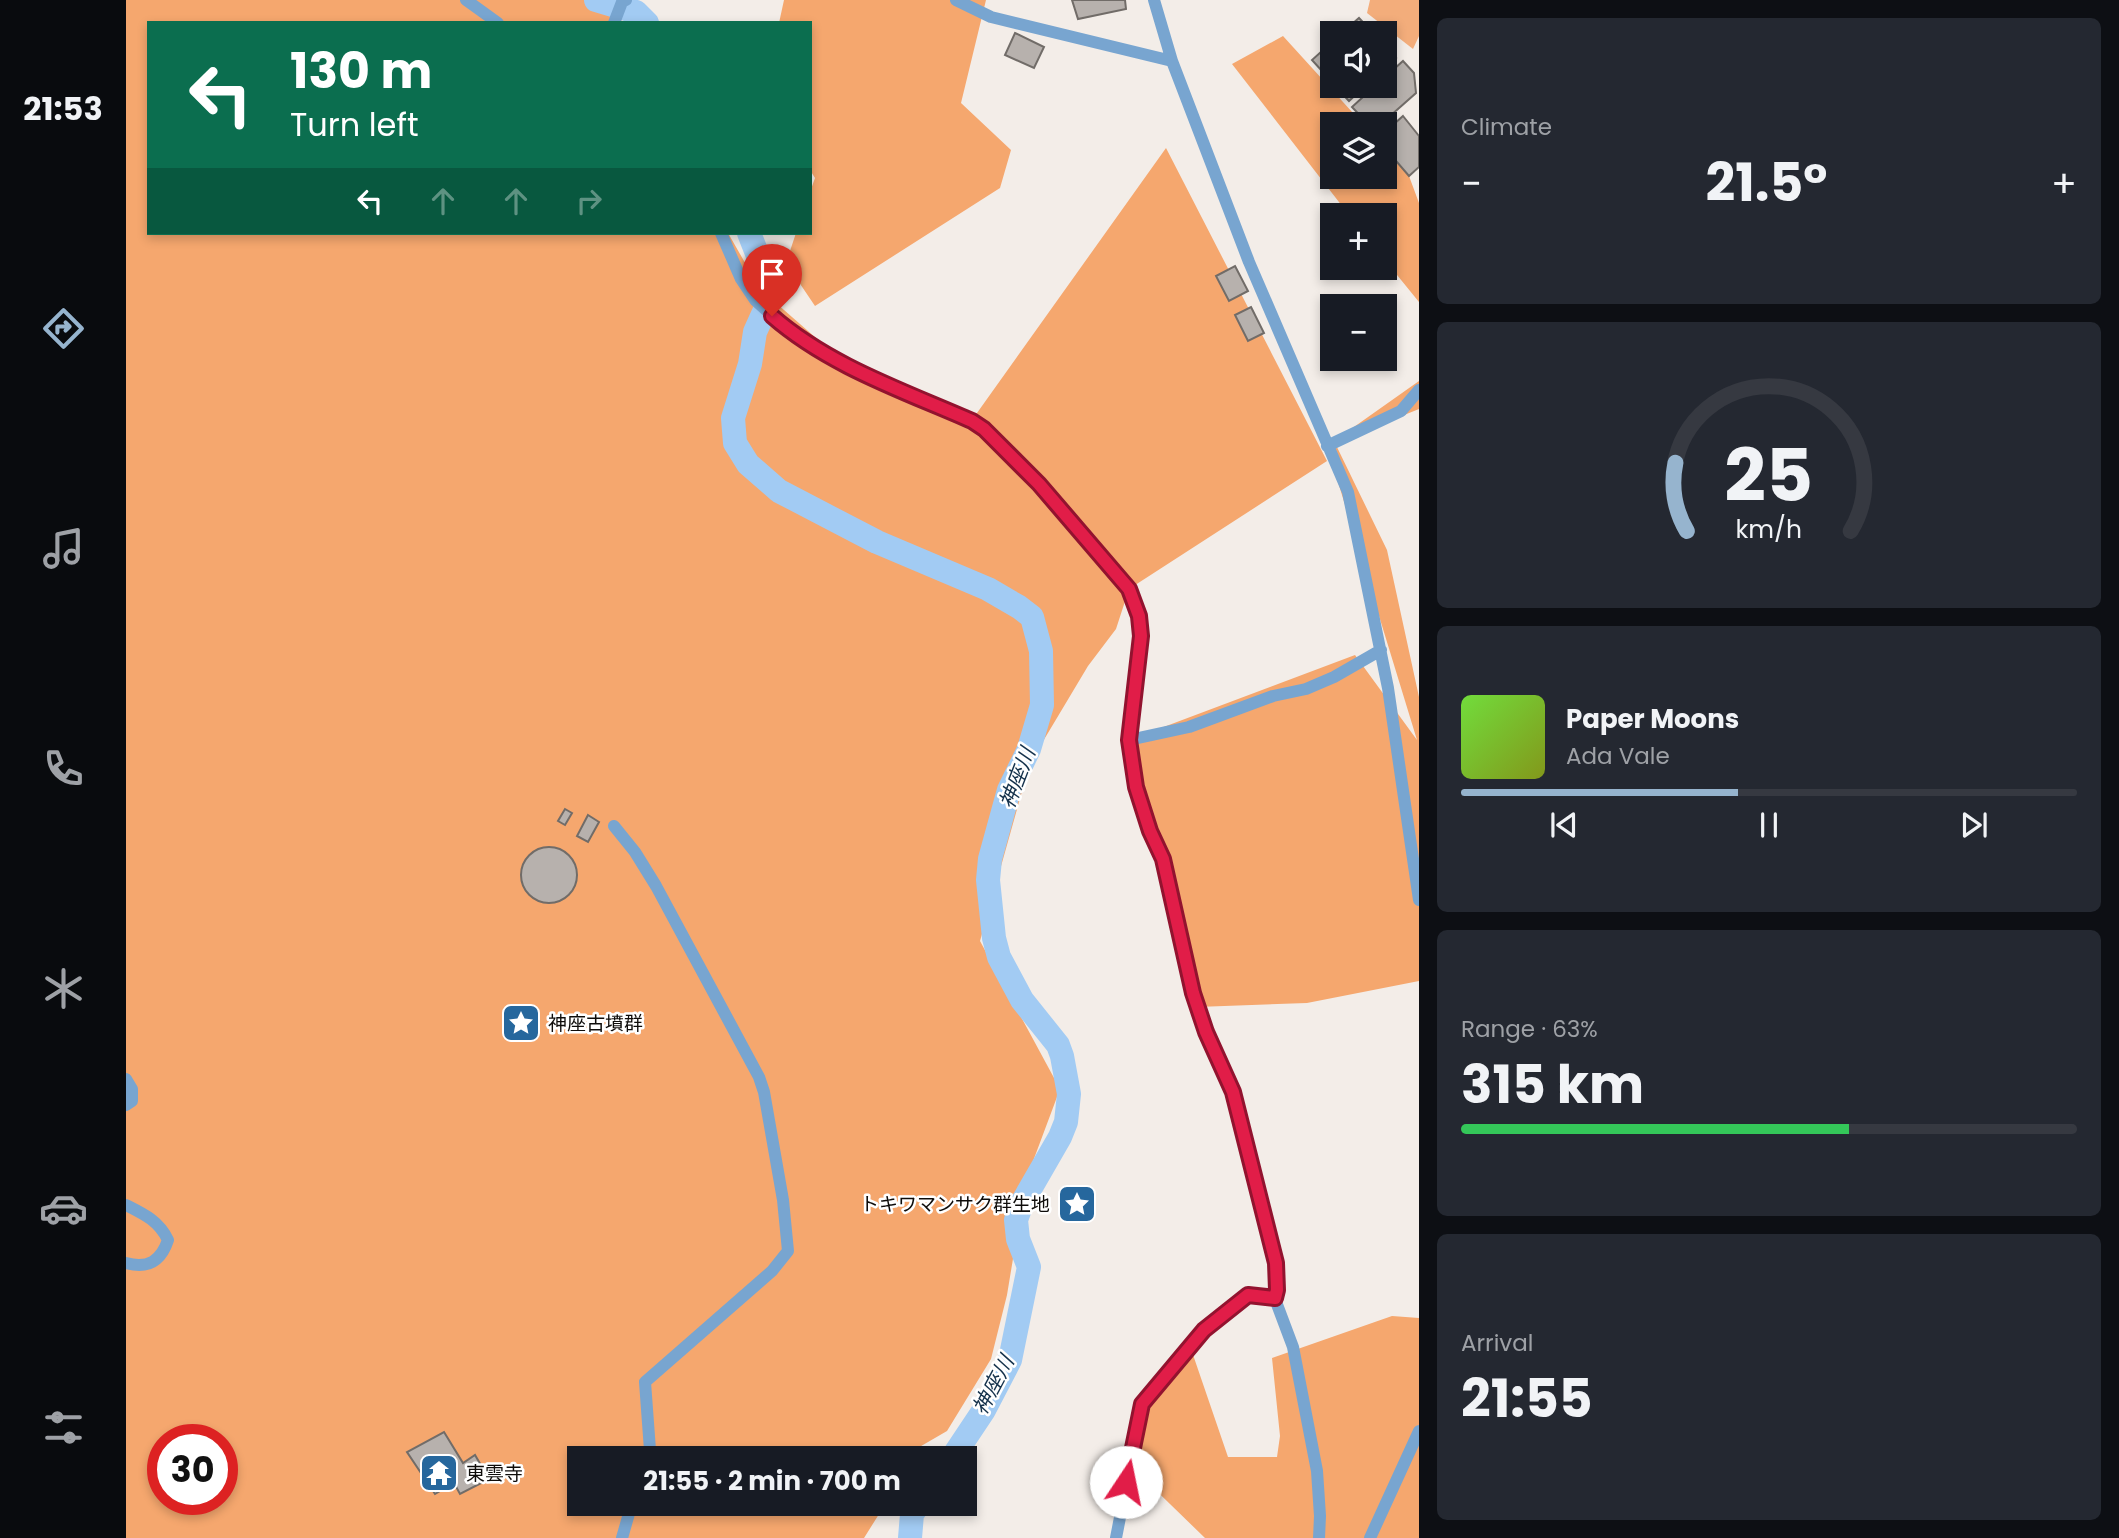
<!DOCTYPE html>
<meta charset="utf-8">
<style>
:root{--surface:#171b24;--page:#242831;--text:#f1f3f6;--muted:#9ea1a6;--line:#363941;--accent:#96b4ce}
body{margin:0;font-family:Poppins,"Noto Sans JP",sans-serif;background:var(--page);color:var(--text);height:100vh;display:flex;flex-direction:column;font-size:26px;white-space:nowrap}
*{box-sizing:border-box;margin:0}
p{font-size:23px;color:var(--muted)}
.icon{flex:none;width:38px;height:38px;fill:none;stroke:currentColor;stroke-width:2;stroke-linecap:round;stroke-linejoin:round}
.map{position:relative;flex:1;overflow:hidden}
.drawer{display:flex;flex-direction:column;gap:18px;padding:18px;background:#0d0f14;width:700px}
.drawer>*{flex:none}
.banner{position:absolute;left:21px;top:21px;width:665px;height:214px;border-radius:0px;box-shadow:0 4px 10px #0003;background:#0b6e4f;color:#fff;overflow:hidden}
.tools{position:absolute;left:1194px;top:21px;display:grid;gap:14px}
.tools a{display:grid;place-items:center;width:77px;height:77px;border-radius:0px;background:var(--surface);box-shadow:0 4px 10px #0003;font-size:35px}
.speed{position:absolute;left:21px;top:1424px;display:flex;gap:14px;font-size:35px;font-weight:700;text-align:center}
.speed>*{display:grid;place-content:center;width:91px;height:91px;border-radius:50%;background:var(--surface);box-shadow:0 4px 10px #0003;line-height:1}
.speed .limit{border:10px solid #d22;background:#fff;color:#111}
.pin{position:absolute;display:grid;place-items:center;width:60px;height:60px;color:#fff;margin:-72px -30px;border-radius:50% 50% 50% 0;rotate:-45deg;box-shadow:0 0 7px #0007}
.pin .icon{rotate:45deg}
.me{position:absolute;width:77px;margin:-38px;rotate:11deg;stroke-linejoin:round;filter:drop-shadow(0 0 5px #0008)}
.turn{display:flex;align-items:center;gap:24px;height:147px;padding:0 28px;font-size:32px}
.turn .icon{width:91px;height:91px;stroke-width:2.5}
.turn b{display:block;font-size:49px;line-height:60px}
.lanes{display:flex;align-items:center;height:66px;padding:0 28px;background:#0003;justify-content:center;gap:35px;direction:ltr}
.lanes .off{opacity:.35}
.big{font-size:52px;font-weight:700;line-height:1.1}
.drawer .tile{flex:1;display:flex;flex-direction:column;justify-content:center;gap:10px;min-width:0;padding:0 24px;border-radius:10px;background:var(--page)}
.drawer .dial{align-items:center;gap:0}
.dial svg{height:182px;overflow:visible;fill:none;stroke:var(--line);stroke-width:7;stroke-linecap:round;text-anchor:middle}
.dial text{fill:var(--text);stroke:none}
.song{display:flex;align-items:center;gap:21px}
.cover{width:84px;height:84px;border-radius:10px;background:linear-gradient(135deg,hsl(100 70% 55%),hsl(70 70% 35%))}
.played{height:7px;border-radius:4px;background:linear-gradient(90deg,var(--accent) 45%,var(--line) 45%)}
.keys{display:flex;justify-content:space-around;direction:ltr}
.heat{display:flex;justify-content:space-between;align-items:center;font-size:38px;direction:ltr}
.charge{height:10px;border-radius:5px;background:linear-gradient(90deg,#34c759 63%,var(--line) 0)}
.trip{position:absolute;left:441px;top:1446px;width:410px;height:70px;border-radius:0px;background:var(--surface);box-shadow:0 4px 10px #0003;font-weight:700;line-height:70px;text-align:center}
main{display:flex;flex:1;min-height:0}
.tab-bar{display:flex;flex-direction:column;width:126px;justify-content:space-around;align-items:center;background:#090b0e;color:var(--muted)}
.tab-bar .icon{width:49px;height:49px}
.tab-bar .current{color:var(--accent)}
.tab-bar b{font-size:32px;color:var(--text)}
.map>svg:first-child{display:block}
</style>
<main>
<nav class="tab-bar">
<b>21:53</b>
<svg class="icon current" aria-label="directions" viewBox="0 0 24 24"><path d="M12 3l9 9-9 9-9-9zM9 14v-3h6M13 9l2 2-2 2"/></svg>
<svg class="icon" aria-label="music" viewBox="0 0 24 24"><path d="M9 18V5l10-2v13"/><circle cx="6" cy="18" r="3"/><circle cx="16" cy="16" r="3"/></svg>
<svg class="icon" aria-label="phone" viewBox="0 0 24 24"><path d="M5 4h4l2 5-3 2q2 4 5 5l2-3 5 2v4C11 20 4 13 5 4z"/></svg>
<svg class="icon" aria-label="climate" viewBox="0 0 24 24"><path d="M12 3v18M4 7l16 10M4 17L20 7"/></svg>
<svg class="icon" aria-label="car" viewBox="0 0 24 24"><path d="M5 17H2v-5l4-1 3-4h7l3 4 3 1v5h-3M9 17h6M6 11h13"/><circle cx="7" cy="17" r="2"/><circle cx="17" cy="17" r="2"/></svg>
<svg class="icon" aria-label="filters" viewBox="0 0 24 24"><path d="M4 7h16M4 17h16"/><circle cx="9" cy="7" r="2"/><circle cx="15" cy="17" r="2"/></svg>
</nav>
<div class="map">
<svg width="1293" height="1538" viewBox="0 0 1293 1538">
<rect width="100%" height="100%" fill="#f3ede8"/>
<!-- green -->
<path fill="#f3ad7b" d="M1244 0H1293V36L1287 49 1241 13Z"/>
<!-- forest -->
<path fill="#f5a76e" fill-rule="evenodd" d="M0 0H481L497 23H23V233H602L634 289 722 366 846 420 1040 148 1201 461 1003 589 990 629 962 666 904 763 854 941 934 1089 900 1180 881 1295 865 1359 821 1431 790 1449 785 1458H453V1503H760L738 1538H0ZM37 1440H96V1500H37Z
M658 0H860L835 103 885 150 874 188 689 306 660 263 670 233H684V192L689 178 684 170V23H653Z
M1157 36 1237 124H1206V177H1258V148L1283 176 1293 203V302L1258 259V215H1223L1106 64Z
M1293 381V409L1209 443 1261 550 1293 697V981L1181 1003 1071 1007 1003 740 1229 655 1291 740 1201 446Z
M1266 1316 1293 1318V1538H1079L1009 1470 1016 1404 1064 1346 1102 1457H1151L1154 1436 1146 1358Z"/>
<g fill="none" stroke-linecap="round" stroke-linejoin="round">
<!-- river -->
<path stroke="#a2cbf3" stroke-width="24" d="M470 0 510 12 521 23
M623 233 643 284V301L629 332 624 364 607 418 609 443 622 464 653 491 751 542 862 589 893 607 906 617 915 651 916 705 903 749 883 790 864 859 862 880 868 938 873 957 896 1000 932 1045 936 1056 943 1094 940 1122 934 1137 896 1203 890 1220 892 1239 903 1267 884 1360 858 1410 826 1458
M784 1538 786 1514 794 1503"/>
</g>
<!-- building -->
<path fill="#b7b1ad" stroke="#716c68" stroke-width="2" d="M946 0H999L1000 9 952 19Z
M1233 18 1247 33H1216Z
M889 33 918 47 908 68 879 55Z
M1206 42V82L1186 60Z
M1258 46 1270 58 1258 69Z
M1277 61 1288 73 1290 93 1255 124H1242L1226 107 1249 86H1258V78Z
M1209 86H1239L1223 101Z
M1277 116 1293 136V167L1283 176 1258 147V133Z
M1109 266 1122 291 1103 301 1090 276Z
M1125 307 1138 333 1122 341 1109 315Z
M439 809 446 813 439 825 432 821Z
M462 815 473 822 462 842 451 836Z
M395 875a28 28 0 1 1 56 0a28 28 0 1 1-56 0Z
M318 1432 337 1463 349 1455 363 1479 334 1494 328 1483 309 1494 281 1452Z"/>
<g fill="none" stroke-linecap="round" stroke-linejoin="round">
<!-- minor -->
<path stroke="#78a5d0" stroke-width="12" d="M340 0 372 23
M830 0 865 17 1046 61
M1028 0 1046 61 1123 262 1222 492 1262 688 1293 900
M488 23 496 2 500 0
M595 233 615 279 629 300 664 332 722 366 846 421 858 429 913 484 1003 589 1013 616 1015 636 1003 740 1010 787 1024 831 1037 859 1067 993 1080 1032 1107 1092 1150 1263 1151 1290 1149 1299 1167 1347 1191 1471 1194 1516 1193 1538
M1201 446 1275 411 1293 390
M1003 740 1063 727 1147 696 1180 689 1208 677 1255 650
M488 826 509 852 530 886 633 1077 638 1092 657 1200 662 1251 646 1271 519 1382 524 1450 522 1458
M0 1079 6 1089V1101L0 1105
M0 1205C18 1214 33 1221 42 1240 35 1261 22 1269 0 1263
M496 1538 506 1503
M990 1538 1016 1404 1078 1330 1122 1295 1149 1299
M1244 1538 1293 1431"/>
</g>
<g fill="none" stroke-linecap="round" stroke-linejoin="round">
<defs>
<path id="route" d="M646 316C703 366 778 391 846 421L858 429 913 484 1003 589 1013 616 1015 636 1003 740 1010 787 1024 831 1037 859 1067 993 1080 1032 1107 1092 1150 1263 1151 1290 1149 1298 1122 1295 1078 1330 1016 1404 1000 1482"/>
</defs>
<!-- route casing -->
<use href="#route" stroke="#92132f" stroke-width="18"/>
<!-- route -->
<use href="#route" stroke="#e11d48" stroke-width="12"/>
</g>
<!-- icons -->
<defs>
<symbol id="sight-square" viewBox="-11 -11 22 22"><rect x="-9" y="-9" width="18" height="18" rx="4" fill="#26679d" stroke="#fff"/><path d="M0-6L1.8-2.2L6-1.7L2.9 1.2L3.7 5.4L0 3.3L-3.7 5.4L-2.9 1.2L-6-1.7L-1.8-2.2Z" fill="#fff"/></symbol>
<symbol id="temple-square" viewBox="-11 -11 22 22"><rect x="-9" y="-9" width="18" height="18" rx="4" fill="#26679d" stroke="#fff"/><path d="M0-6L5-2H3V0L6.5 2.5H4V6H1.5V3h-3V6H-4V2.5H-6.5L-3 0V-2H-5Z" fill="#fff"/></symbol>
</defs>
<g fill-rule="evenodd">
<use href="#sight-square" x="373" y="1001" width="44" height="44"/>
<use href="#sight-square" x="929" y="1182" width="44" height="44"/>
<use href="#temple-square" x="291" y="1451" width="44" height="44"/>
</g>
<g text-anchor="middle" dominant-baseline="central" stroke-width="5" stroke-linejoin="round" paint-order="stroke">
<!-- poi labels -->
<g font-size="19" fill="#0e0c0a" stroke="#fff" text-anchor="start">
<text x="422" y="1023">神座古墳群</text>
<text x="924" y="1204" text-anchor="end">トキワマンサク群生地</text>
<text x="340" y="1473">東雲寺</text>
</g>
<!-- water labels -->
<g font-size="21" font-style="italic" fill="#14314b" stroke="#fff">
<text transform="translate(891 778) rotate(-69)">神座川</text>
<text transform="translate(867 1385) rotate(-62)">神座川</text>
</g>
</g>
</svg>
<div class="tools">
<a><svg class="icon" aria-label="sound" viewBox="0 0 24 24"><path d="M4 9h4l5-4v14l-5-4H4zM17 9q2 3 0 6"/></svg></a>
<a><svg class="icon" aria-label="layers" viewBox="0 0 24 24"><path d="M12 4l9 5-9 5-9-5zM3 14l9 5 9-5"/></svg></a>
<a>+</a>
<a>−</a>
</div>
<div class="speed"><div class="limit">30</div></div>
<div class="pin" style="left:646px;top:316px;background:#d93025"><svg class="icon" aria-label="arrive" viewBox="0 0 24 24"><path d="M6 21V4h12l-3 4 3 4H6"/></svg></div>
<svg class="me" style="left:1000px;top:1482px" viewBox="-20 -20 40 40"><circle r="19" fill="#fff"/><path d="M0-13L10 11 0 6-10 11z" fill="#e11d48"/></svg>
<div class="trip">21:55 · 2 min · 700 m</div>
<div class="banner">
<div class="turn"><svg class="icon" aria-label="left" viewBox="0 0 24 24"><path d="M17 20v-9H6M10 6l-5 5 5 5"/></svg><div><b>130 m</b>Turn left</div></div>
<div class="lanes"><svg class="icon" aria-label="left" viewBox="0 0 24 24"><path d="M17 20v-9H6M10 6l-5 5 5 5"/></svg><svg class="icon off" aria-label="ahead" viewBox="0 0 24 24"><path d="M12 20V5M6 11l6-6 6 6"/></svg><svg class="icon off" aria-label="ahead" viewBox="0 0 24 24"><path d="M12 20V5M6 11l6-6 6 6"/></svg><svg class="icon off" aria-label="right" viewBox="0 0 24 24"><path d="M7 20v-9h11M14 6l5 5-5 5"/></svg></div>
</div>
</div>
<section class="drawer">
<div class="tile"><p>Climate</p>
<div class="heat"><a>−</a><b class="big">21.5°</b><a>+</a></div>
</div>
<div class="tile dial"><svg viewBox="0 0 100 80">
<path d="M14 69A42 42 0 1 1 86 69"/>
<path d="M14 69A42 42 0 0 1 9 39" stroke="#96b4ce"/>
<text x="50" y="56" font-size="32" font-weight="700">25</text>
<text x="50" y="72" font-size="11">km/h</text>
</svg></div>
<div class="tile">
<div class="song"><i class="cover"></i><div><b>Paper Moons</b><p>Ada Vale</p></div></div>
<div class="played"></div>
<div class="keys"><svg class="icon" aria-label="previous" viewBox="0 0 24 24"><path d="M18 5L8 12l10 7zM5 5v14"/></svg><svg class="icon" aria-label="pause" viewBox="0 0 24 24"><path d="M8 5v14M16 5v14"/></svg><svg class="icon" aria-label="next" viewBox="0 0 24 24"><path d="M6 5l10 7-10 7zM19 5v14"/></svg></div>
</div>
<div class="tile"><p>Range · 63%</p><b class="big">315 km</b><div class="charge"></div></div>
<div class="tile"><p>Arrival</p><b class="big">21:55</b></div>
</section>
</main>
